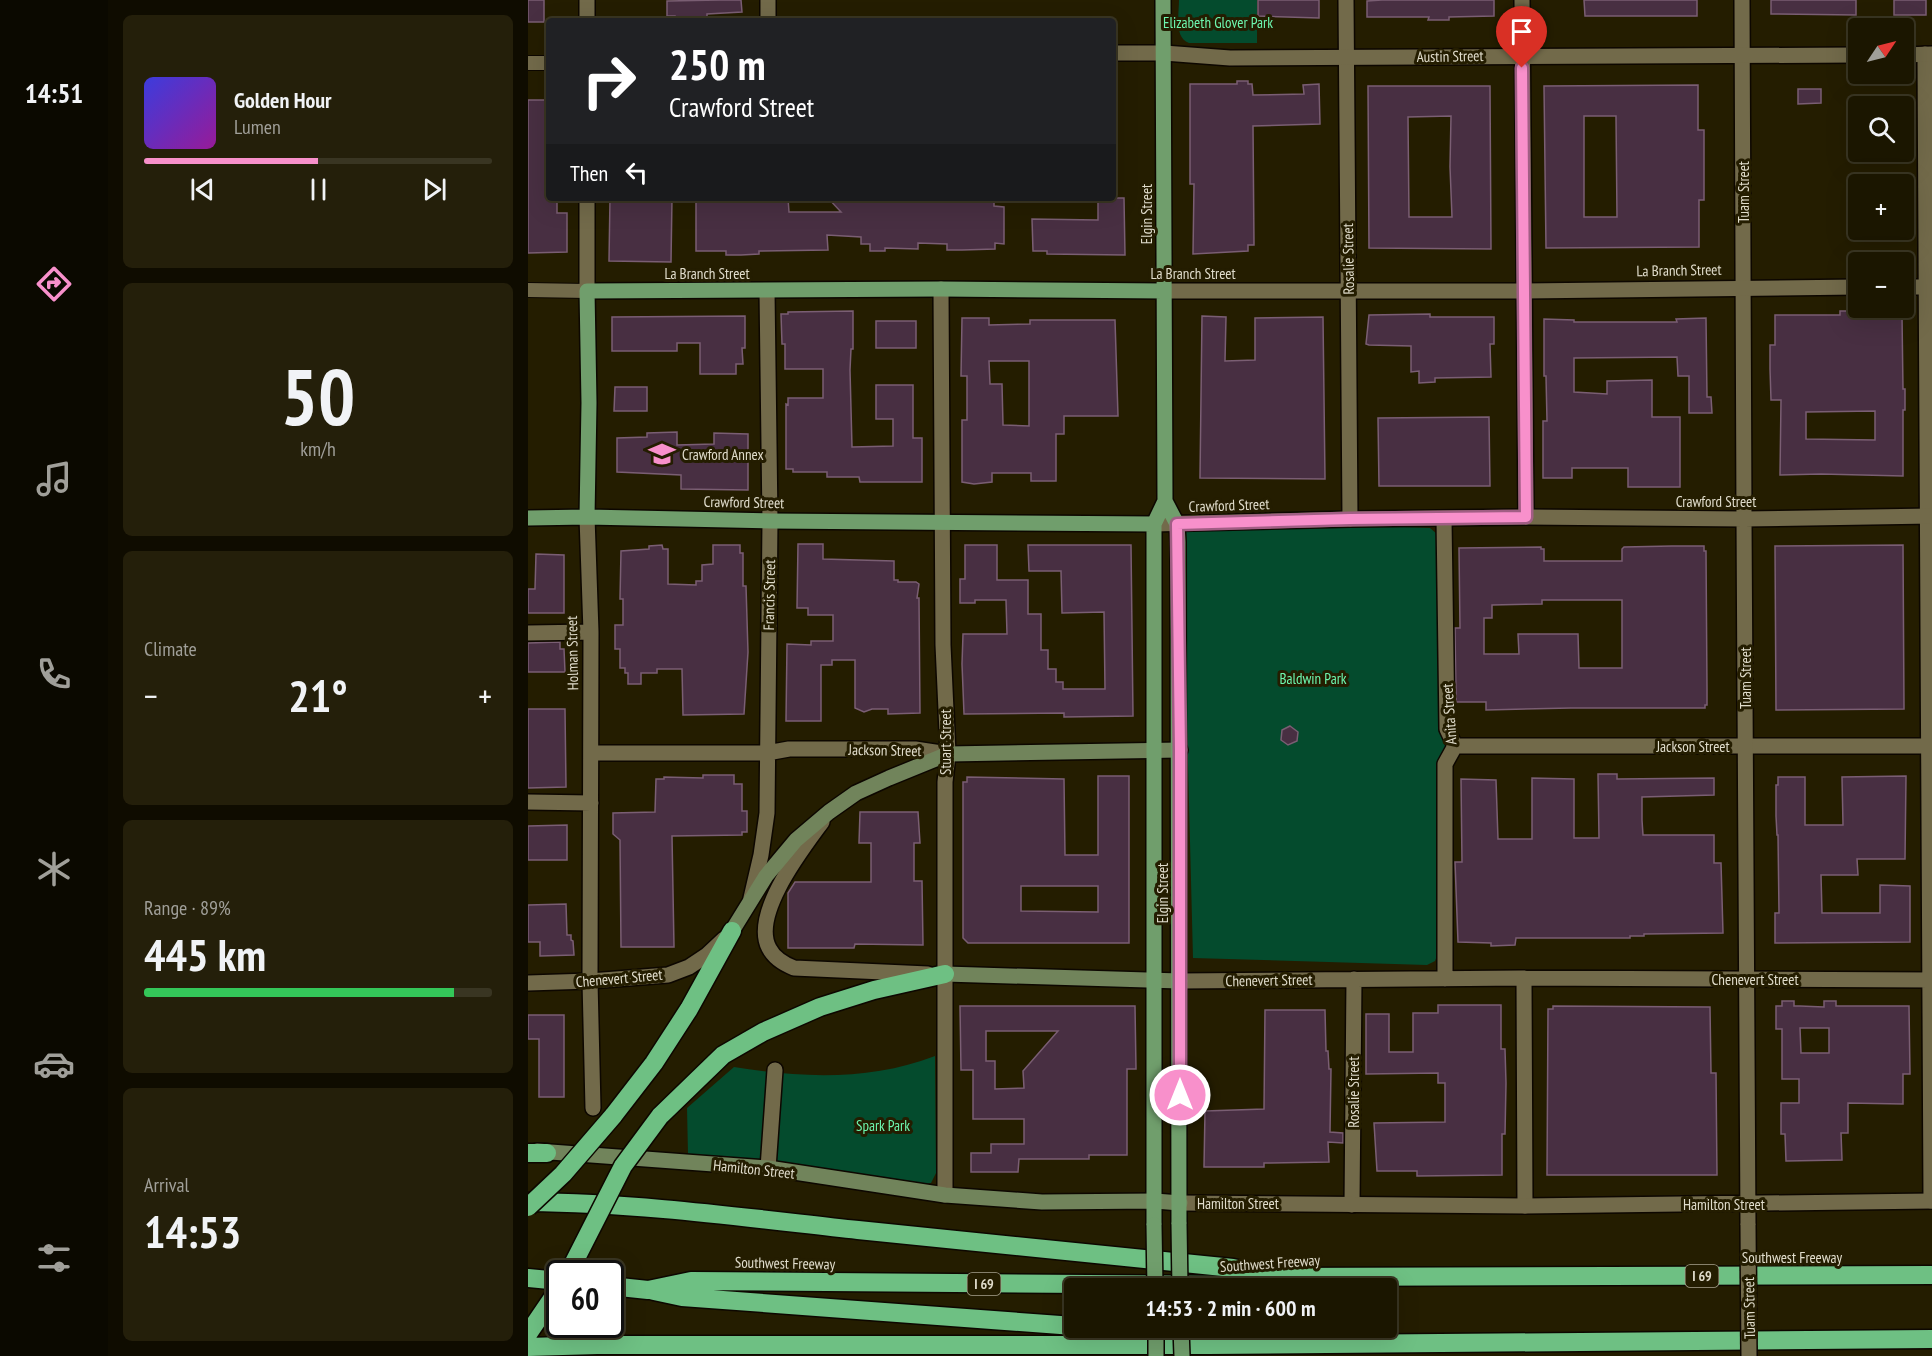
<!DOCTYPE html>
<meta charset="utf-8">
<style>
:root{--surface:#1b1600;--page:#241f0a;--text:#f1f3f6;--muted:#a09f99;--line:#393522;--accent:#f890cb}
body{margin:0;font-family:"PT Sans Narrow",sans-serif;background:var(--page);color:var(--text);height:100vh;display:flex;flex-direction:column;font-size:22px;white-space:nowrap}
*{box-sizing:border-box;margin:0}
p{font-size:20px;color:var(--muted)}
.icon{flex:none;width:33px;height:33px;fill:none;stroke:currentColor;stroke-width:2;stroke-linecap:round;stroke-linejoin:round}
.map{position:relative;flex:1;overflow:hidden}
.sheet{display:flex;flex-direction:column;gap:15px;padding:15px;background:#0f0c00;width:420px}
.sheet>*{flex:none}
.guide{position:absolute;left:18px;top:18px;width:570px;height:183px;border-radius:6px;box-shadow:0 6px 24px #0002,0 0 0 2px var(--line);background:#202124;color:#fff;overflow:hidden}
.needle{width:39px;rotate:55deg}
.fabs{position:absolute;left:1320px;top:18px;display:grid;gap:12px}
.fabs a{display:grid;place-items:center;width:66px;height:66px;border-radius:6px;background:var(--surface);box-shadow:0 6px 24px #0002,0 0 0 2px var(--line);font-size:30px}
.speed{position:absolute;left:18px;top:1260px;display:flex;gap:12px;font-size:30px;font-weight:700;text-align:center}
.speed>*{display:grid;place-content:center;width:78px;height:78px;border-radius:50%;background:var(--surface);box-shadow:0 6px 24px #0002,0 0 0 2px var(--line);line-height:1}
.speed .limit{border:3px solid #111;border-radius:9px;background:#fff;color:#111}
.pin{position:absolute;display:grid;place-items:center;width:51px;height:51px;color:#fff;margin:-62px -26px;border-radius:50% 50% 50% 0;rotate:-45deg;box-shadow:0 0 6px #0007}
.pin .icon{rotate:45deg}
.me{position:absolute;width:66px;margin:-33px;rotate:0deg;stroke-linejoin:round;filter:drop-shadow(0 0 4px #0008)}
.turn{display:flex;align-items:center;gap:21px;height:126px;padding:0 24px;font-size:27px}
.turn .icon{width:78px;height:78px;stroke-width:2.5}
.turn b{display:block;font-size:42px;line-height:51px}
.then{display:flex;align-items:center;height:57px;padding:0 24px;background:#0003;gap:12px;font-size:22px}
.big{font-size:45px;font-weight:800;line-height:1.1}
.sheet .card{flex:1;display:flex;flex-direction:column;justify-content:center;gap:9px;min-width:0;padding:0 21px;border-radius:9px;background:var(--page)}
.sheet .dial{align-items:center;gap:0}
.dial b{font-size:78px;line-height:1}
.song{display:flex;align-items:center;gap:18px}
.cover{width:72px;height:72px;border-radius:9px;background:linear-gradient(135deg,hsl(240 70% 55%),hsl(300 70% 35%))}
.played{height:6px;border-radius:3px;background:linear-gradient(90deg,var(--accent) 50%,var(--line) 50%)}
.keys{display:flex;justify-content:space-around;direction:ltr}
.heat{display:flex;justify-content:space-between;align-items:center;font-size:33px;direction:ltr}
.charge{height:9px;border-radius:4px;background:linear-gradient(90deg,#34c759 89%,var(--line) 0)}
.trip{position:absolute;left:536px;top:1278px;width:333px;height:60px;border-radius:6px;background:var(--surface);box-shadow:0 6px 24px #0002,0 0 0 2px var(--line);font-weight:800;line-height:60px;text-align:center}
main{display:flex;flex:1;min-height:0}
.tabs{display:flex;flex-direction:column;width:108px;justify-content:space-around;align-items:center;background:#0b0900;color:var(--muted)}
.tabs .icon{width:42px;height:42px}
.tabs .on{color:var(--accent)}
.tabs b{font-size:27px;color:var(--text)}
.map>svg:first-child{display:block}
</style>
<main>
<nav class="tabs">
<b>14:51</b>
<svg class="icon on" aria-label="directions" viewBox="0 0 24 24"><path d="M12 3l9 9-9 9-9-9zM9 14v-3h6M13 9l2 2-2 2"/></svg>
<svg class="icon" aria-label="music" viewBox="0 0 24 24"><path d="M9 18V5l10-2v13"/><circle cx="6" cy="18" r="3"/><circle cx="16" cy="16" r="3"/></svg>
<svg class="icon" aria-label="phone" viewBox="0 0 24 24"><path d="M5 4h4l2 5-3 2q2 4 5 5l2-3 5 2v4C11 20 4 13 5 4z"/></svg>
<svg class="icon" aria-label="climate" viewBox="0 0 24 24"><path d="M12 3v18M4 7l16 10M4 17L20 7"/></svg>
<svg class="icon" aria-label="car" viewBox="0 0 24 24"><path d="M5 17H2v-5l4-1 3-4h7l3 4 3 1v5h-3M9 17h6M6 11h13"/><circle cx="7" cy="17" r="2"/><circle cx="17" cy="17" r="2"/></svg>
<svg class="icon" aria-label="filters" viewBox="0 0 24 24"><path d="M4 7h16M4 17h16"/><circle cx="9" cy="7" r="2"/><circle cx="15" cy="17" r="2"/></svg>
</nav>
<section class="sheet">
<div class="card">
<div class="song"><i class="cover"></i><div><b>Golden Hour</b><p>Lumen</p></div></div>
<div class="played"></div>
<div class="keys"><svg class="icon" aria-label="previous" viewBox="0 0 24 24"><path d="M18 5L8 12l10 7zM5 5v14"/></svg><svg class="icon" aria-label="pause" viewBox="0 0 24 24"><path d="M8 5v14M16 5v14"/></svg><svg class="icon" aria-label="next" viewBox="0 0 24 24"><path d="M6 5l10 7-10 7zM19 5v14"/></svg></div>
</div>
<div class="card dial"><b>50</b><p>km/h</p></div>
<div class="card"><p>Climate</p>
<div class="heat"><a>−</a><b class="big">21°</b><a>+</a></div>
</div>
<div class="card"><p>Range · 89%</p><b class="big">445 km</b><div class="charge"></div></div>
<div class="card"><p>Arrival</p><b class="big">14:53</b></div>
</section>
<div class="map">
<svg width="1404" height="1356" viewBox="0 0 1404 1356">
<rect width="100%" height="100%" fill="#241d00"/>
<!-- green -->
<path fill="#044b2d" d="M651 0H729V43H661C646 38 651 14 651 0Z
M823 525 902 528 909 534 912 542 919 742 910 953 907 961 899 965 665 958 654 531 661 528Z
M407 1056 408 1173 403 1183 398 1184 160 1154 159 1108 206 1067C272 1078 343 1081 407 1056Z"/>
<!-- building -->
<path fill="#482f42" stroke="#7a5e73" stroke-width="1.5" fill-rule="evenodd" d="M0 0H16V22H0Z
M192 0H213L214 12 179 14V20H147V16H139V1Z
M730 0H791V18L730 16Z
M854 0H966V16L921 17V20H900L901 17H839V1Z
M1056 0H1169V16H1057Z
M1243 0H1328V15L1243 14Z
M1366 0H1398V15H1366Z
M709 81H720V84H724L725 95 776 94 775 85 791 84 792 124 725 126 726 245H720V251L665 254 666 184H662V84H709Z
M1170 85V130H1176V200H1171V247L1018 248 1016 86ZM1056 116H1088L1089 217H1056Z
M840 86H962L963 249 841 248ZM923 116 922 167 924 217H881L880 117Z
M1270 89H1293V103L1270 104Z
M0 100H21V198H29V213H39V252L0 253Z
M82 198H144L143 262 81 261Z
M168 198H260L261 212H313L300 198H466V206L476 207V244L467 243V249L434 250H419V244L390 243V249L357 248V251H342V244H333V237L299 235 300 250 231 251V254L213 255H198V251H168Z
M570 198H596L597 255 519 254V251H505L504 219 570 220Z
M325 311V349H323L322 370 324 447 365 446V419H348V385H385V438H394V482H332L331 477H299V472H265V469H258V404L260 405V398H295V369H257V344H254L253 314H260V312Z
M1312 311H1334V315H1374L1375 389H1377V410H1375V476L1293 474 1252 475 1253 400H1243L1242 369V345H1247V315H1312ZM1347 411V440L1278 439V412Z
M902 314V317H966V344H962L963 377 907 378V382L891 383V371L883 372V346L841 345 838 344 841 315Z
M217 316V348H214L215 364H208V374H172V343H149V351H84V317Z
M674 316 698 317 697 361 727 360V318L795 317 797 479 672 478Z
M434 318H461V325L502 324V320H587L590 416H536V434H528V481H503V473H464V482L446 484 434 482V420H439V376H433ZM461 361H501V426L475 425 474 384H462Z
M1178 318 1179 397H1183L1184 413H1161V376H1150L1149 357 1046 358V392L1079 394V381L1124 380V417H1152V487H1100V468H1044V478H1015V421H1019L1018 376H1016V319L1046 320V322H1149L1148 319Z
M348 321H388V348H348Z
M87 387H119V411H86Z
M961 417 962 486H851L850 418Z
M149 432V445L186 444V433L220 434V490L153 489V475L89 472V438L119 437V433Z
M270 544H295V559L366 561V580H370V582H388L391 584 389 598H391L392 713 360 714V709H344L336 712 327 708V660H304V665H293V721H258L259 644 283 645V641H305V615H280V608H269Z
M134 545 135 549H140V584L168 585V581H174V565L185 564V545H212V553H215V586H218L220 652 216 714 155 715 154 669H129V673H113V684H100V673H97V668H92V649H87V625H95V599H92L93 551 121 549V546Z
M437 545H469V580H500V614H513V650H520V669H528V682H535V689H577L576 612 534 613 533 571H501L500 545H603L605 716 536 717V713L436 714 434 664 435 634H479L478 600H447V603H432V579H437Z
M1375 545 1376 709 1248 710 1247 546Z
M1144 546H1176V551H1178L1179 689V705H1177V708H1043L958 710V702H928L927 628H932L931 548 1013 547V549H1016V561H1094V549L1096 547ZM1014 600H1094V668H1051L1050 634H990L991 654H956V618H964V605L1014 604Z
M8 554 36 555V613H0V589H7Z
M32 642V649H36L37 672H0V643Z
M0 709H37L38 787 0 788Z
M762 726 770 732 769 741 760 745 753 740 754 730Z
M1070 774H1089V779L1186 778V795L1114 797V820L1115 835H1186V863H1193L1195 933 1116 934V936H1102V938H988L987 945 963 946V943L930 942 927 862H934L933 779 968 780 970 839H1004V778L1046 779V838H1071Z
M175 775H206V784H214V811H219V832H214V835L144 836 146 947H93L92 840 85 834V813L127 812 128 779H136V777L175 778Z
M570 776H601V943H440L435 938V782H439V777L536 779 537 855H570ZM493 886H570V912L493 911Z
M1378 776 1377 859H1329L1330 875H1293L1294 913H1352V885L1382 886V942L1247 943V913H1251L1250 835H1249L1248 816V785H1250V777H1277V825H1315L1314 777Z
M332 812H390L392 843H386V881H394L395 945 327 944 326 948H260V893L267 882H343V843H331Z
M39 825V860H0V826Z
M38 904 39 935H43V940L45 941 46 955 12 956V942H0V905Z
M1254 1001H1266V1006H1272L1296 1007V1001H1308V1006H1381L1382 1074H1375V1104L1320 1103V1133H1313L1314 1160 1258 1161 1257 1134H1253V1103H1271V1079H1254V1029H1248V1006H1254ZM1272 1028H1301V1053H1273Z
M910 1005H973V1049H977L978 1083 977 1134H974V1175L889 1176V1171H849L846 1123 917 1122V1083H910V1073L838 1074V1014H861V1052H885V1013H910Z
M432 1006H607L608 1069H599V1155H561V1159H491L490 1172H443V1153H463V1144H496V1119H445V1070H433ZM458 1031H530L495 1071 496 1088 467 1089V1061H458Z
M1025 1006 1182 1007 1183 1073H1188L1189 1175H1019L1020 1009H1025Z
M737 1010H797L798 1051H800L801 1069H803L802 1132 815 1133V1143L800 1142 801 1162 736 1163V1167H676L677 1111 736 1109Z
M0 1015H36V1097H11V1039H0Z"/>
<g fill="none" stroke-linecap="round" stroke-linejoin="round">
<defs>
<path id="pedestrian" d="M0 63H21
M0 290 59 291"/>
<path id="minor" d="M240 0V21
M818 0 822 519
M994 0 998 517
M1214 0 1216 519
M1397 54 1403 1201
M413 289 415 645 420 754 417 782V1195
M59 517 63 632 62 981 65 1108
M916 519 919 729 927 746 917 764V979
M0 633 63 632
M927 746H1404
M63 753H239L261 749H387L420 754
M0 802 63 803
M294 822C275 848 223 914 241 948 246 958 256 964 266 968L400 974
M223 898 233 855 239 813 242 521 239 291
M996 978 997 1206
M652 981 996 978 1404 980
M240 1168 247 1070
M824 1205 826 979"/>
<path id="tertiary" d="M59 0V21
M585 53H636L702 58 1330 55
M1376 55 1404 54
M1376 287H1404
M59 291V198
M636 291H996L1330 287
M1216 519 1220 1225
M626 524 822 519 998 517 1216 519 1404 516
M0 983 62 981 140 975 161 967 179 955 196 939
M652 1203 997 1206 1404 1201"/>
<path id="secondary" d="M204 931 238 876 268 840 301 812 328 793 361 778 420 754 652 750
M417 974 652 981
M9 1151 240 1168 417 1195 514 1202 627 1201 652 1203"/>
<path id="primary" d="M637 501 649 524 650 542 651 1224
M59 517 61 403 59 291 413 289 636 291
M0 518 59 517 242 521 626 524
M626 1225V524L637 501 635 0"/>
<path id="motorway" d="M85 1116 126 1063 161 1009 204 931
M132 1116 195 1055 235 1032 292 1007 346 990 417 974
M0 1153H19
M0 1202C111 1203 220 1218 330 1230 455 1243 580 1256 705 1268L737 1275
M0 1278 32 1281
M82 1286 120 1290 163 1281 703 1285 748 1277 1404 1275
M126 1291 154 1297 546 1326
M566 1328 622 1336
M0 1334 32 1287
M0 1347 69 1345H680L1404 1339"/>
</defs>
<!-- pedestrian casing -->
<use href="#pedestrian" stroke="#0d0700" stroke-width="16"/>
<!-- minor casing -->
<use href="#minor" stroke="#0d0700" stroke-width="18"/>
<!-- tertiary casing -->
<use href="#tertiary" stroke="#0d0700" stroke-width="18"/>
<!-- secondary casing -->
<use href="#secondary" stroke="#0d0700" stroke-width="18"/>
<!-- primary casing -->
<use href="#primary" stroke="#0d0700" stroke-width="18"/>
<!-- motorway casing -->
<use href="#motorway" stroke="#0d0700" stroke-width="21"/>
<!-- pedestrian -->
<use href="#pedestrian" stroke="#726a4a" stroke-width="14"/>
<!-- minor -->
<use href="#minor" stroke="#726a4a" stroke-width="15"/>
<!-- tertiary -->
<use href="#tertiary" stroke="#726a4a" stroke-width="15"/>
<!-- secondary -->
<use href="#secondary" stroke="#71845b" stroke-width="15"/>
<!-- primary -->
<use href="#primary" stroke="#709e6c" stroke-width="15"/>
<!-- motorway -->
<use href="#motorway" stroke="#6ec083" stroke-width="18"/>
<defs>
<path id="tertiary-bridge" d="M1220 1225 1221 1356"/>
<path id="primary-bridge" d="M651 1224 652 1288
M626 1225 627 1288
M628 1328V1356
M653 1328 654 1356"/>
<path id="motorway-bridge" d="M0 1207 35 1174 85 1116
M40 1274 95 1166 132 1116"/>
</defs>
<!-- tertiary-bridge casing -->
<use href="#tertiary-bridge" stroke="#0d0700" stroke-width="18" stroke-linecap="butt"/>
<!-- primary-bridge casing -->
<use href="#primary-bridge" stroke="#0d0700" stroke-width="18" stroke-linecap="butt"/>
<!-- motorway-bridge casing -->
<use href="#motorway-bridge" stroke="#0d0700" stroke-width="21" stroke-linecap="butt"/>
<!-- tertiary-bridge -->
<use href="#tertiary-bridge" stroke="#726a4a" stroke-width="15"/>
<!-- primary-bridge -->
<use href="#primary-bridge" stroke="#709e6c" stroke-width="15"/>
<!-- motorway-bridge -->
<use href="#motorway-bridge" stroke="#6ec083" stroke-width="18"/>
</g>
<g fill="none" stroke-linecap="round" stroke-linejoin="round">
<defs>
<path id="route" d="M652 1095V750L649 524 822 519 998 517 994 68"/>
</defs>
<!-- route casing -->
<use href="#route" stroke="#a15e84" stroke-width="15"/>
<!-- route -->
<use href="#route" stroke="#f890cb" stroke-width="10"/>
</g>
<!-- icons -->
<defs>
<symbol id="school-bare" viewBox="-9 -9 18 18"><path d="M0-5L7-2L0 1L-7-2ZM-4 1L0 2.5L4 1V4Q0 6-4 4Z" fill="#f890cb" stroke="#241d00" stroke-width="2.5" paint-order="stroke"/></symbol>
</defs>
<g fill-rule="evenodd">
<use href="#school-bare" x="115" y="435" width="38" height="38"/>
</g>
<g text-anchor="middle" dominant-baseline="central" stroke-width="6" stroke-linejoin="round" paint-order="stroke">
<!-- shield labels -->
<g fill="#241d00" stroke="#a8a38e" stroke-width="1.5">
<rect x="1157.5" y="1265" width="33" height="22" rx="4.5"/>
<rect x="439.5" y="1273" width="33" height="22" rx="4.5"/>
</g>
<g font-size="14" font-weight="bold" fill="#e0dccb">
<text x="1174" y="1276">I 69</text>
<text x="456" y="1284">I 69</text>
</g>
<!-- park labels -->
<g font-size="15" fill="#6df7af" stroke="#241d00">
<text x="690" y="22">Elizabeth Glover Park</text>
<text x="785" y="678">Baldwin Park</text>
<text x="355" y="1125">Spark Park</text>
</g>
<!-- street labels -->
<g font-size="15" fill="#e0dccb" stroke="#241d00">
<text transform="translate(922 56) rotate(-1)">Austin Street</text>
<text transform="translate(1215 192) rotate(-90)">Tuam Street</text>
<text transform="translate(618 214) rotate(-90)">Elgin Street</text>
<text transform="translate(820 259) rotate(-91)">Rosalie Street</text>
<text transform="translate(1151 270) rotate(-1)">La Branch Street</text>
<text x="179" y="273">La Branch Street</text>
<text x="665" y="273">La Branch Street</text>
<text x="1188" y="501">Crawford Street</text>
<text transform="translate(216 502) rotate(1)">Crawford Street</text>
<text transform="translate(701 505) rotate(-2)">Crawford Street</text>
<text transform="translate(241 595) rotate(-89)">Francis Street</text>
<text transform="translate(44 653) rotate(-91)">Holman Street</text>
<text transform="translate(1217 678) rotate(-90)">Tuam Street</text>
<text transform="translate(921 714) rotate(-94)">Anita Street</text>
<text transform="translate(417 742) rotate(-90)">Stuart Street</text>
<text x="1165" y="746">Jackson Street</text>
<text transform="translate(357 750) rotate(1)">Jackson Street</text>
<text transform="translate(634 893) rotate(-90)">Elgin Street</text>
<text transform="translate(91 978) rotate(-5)">Chenevert Street</text>
<text x="1227" y="979">Chenevert Street</text>
<text transform="translate(741 980) rotate(-1)">Chenevert Street</text>
<text transform="translate(825 1092) rotate(-90)">Rosalie Street</text>
<text transform="translate(226 1169) rotate(6)">Hamilton Street</text>
<text x="710" y="1203">Hamilton Street</text>
<text x="1196" y="1204">Hamilton Street</text>
<text x="1264" y="1257">Southwest Freeway</text>
<text transform="translate(257 1263) rotate(1)">Southwest Freeway</text>
<text transform="translate(742 1263) rotate(-4)">Southwest Freeway</text>
<text transform="translate(1221 1308) rotate(-91)">Tuam Street</text>
</g>
<!-- poi labels -->
<g font-size="15" fill="#e0dccb" stroke="#241d00" text-anchor="start">
<text x="154" y="454">Crawford Annex</text>
</g>
</g>
</svg>
<div class="fabs">
<a><svg class="needle" viewBox="-14 -14 28 28"><path d="M0-13l5 13h-10z" fill="#e53935"/><path d="M0 13l5-13h-10z" fill="#a09f99"/></svg></a>
<a><svg class="icon" aria-label="search" viewBox="0 0 24 24"><circle cx="10" cy="10" r="6"/><path d="M15 15l6 6"/></svg></a>
<a>+</a>
<a>−</a>
</div>
<div class="speed"><div class="limit">60</div></div>
<div class="pin" style="left:994px;top:68px;background:#d93025"><svg class="icon" aria-label="arrive" viewBox="0 0 24 24"><path d="M6 21V4h12l-3 4 3 4H6"/></svg></div>
<svg class="me" style="left:652px;top:1095px" viewBox="-20 -20 40 40"><circle r="17" fill="#f890cb" stroke="#fff" stroke-width="3"/><path d="M0-11L8 9 0 5-8 9z" fill="#fff"/></svg>
<div class="trip">14:53 · 2 min · 600 m</div>
<div class="guide">
<div class="turn"><svg class="icon" aria-label="right" viewBox="0 0 24 24"><path d="M7 20v-9h11M14 6l5 5-5 5"/></svg><div><b>250 m</b>Crawford Street</div></div>
<div class="then">Then<svg class="icon" aria-label="left" viewBox="0 0 24 24"><path d="M17 20v-9H6M10 6l-5 5 5 5"/></svg></div>
</div>
</div>
</main>
